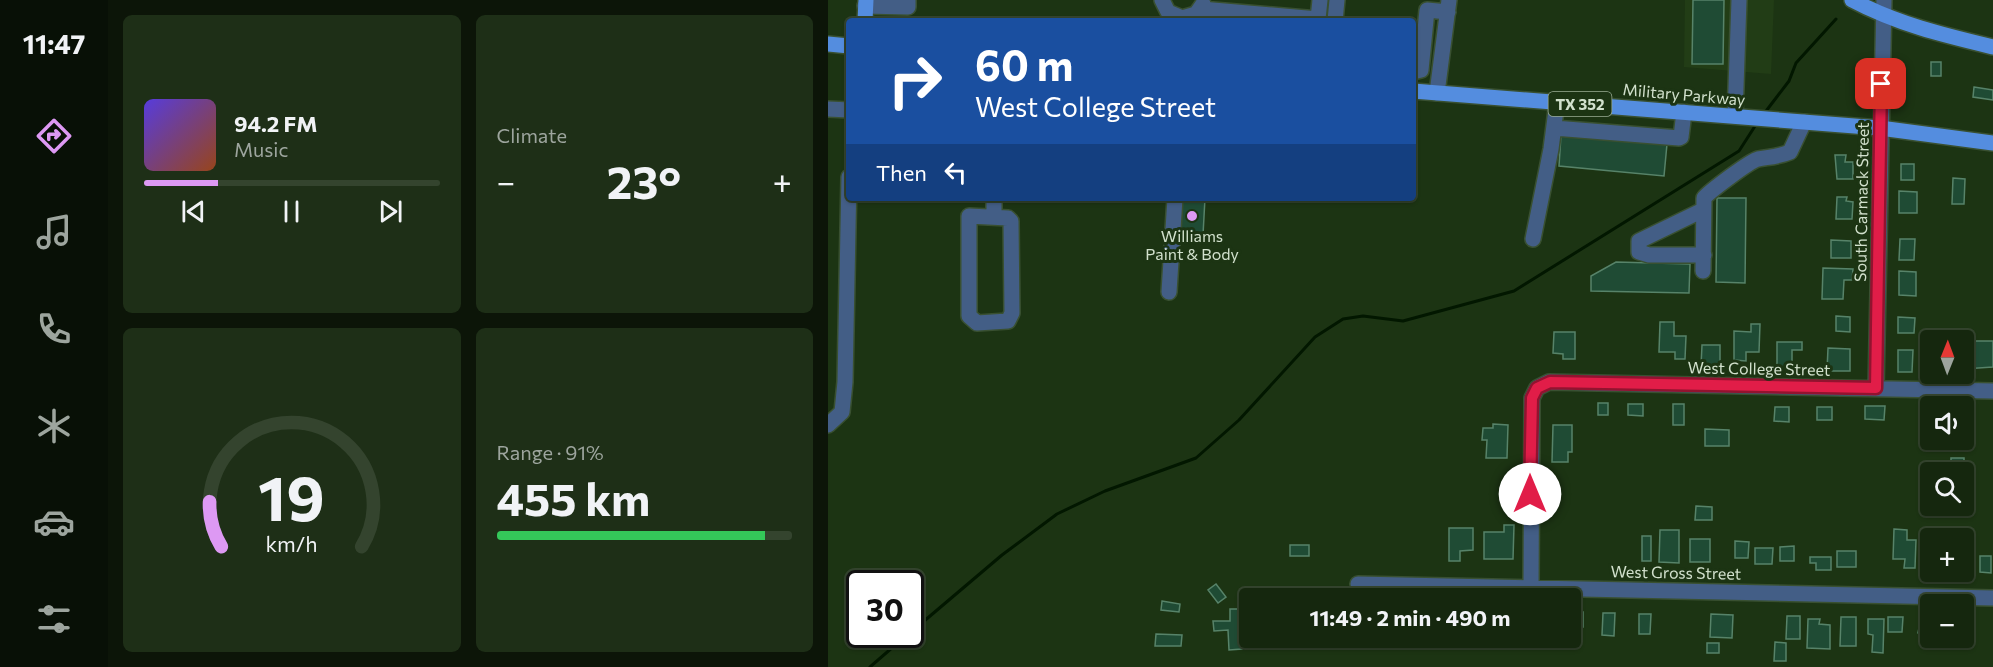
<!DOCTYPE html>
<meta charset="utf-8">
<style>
:root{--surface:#15270e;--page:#1e2f17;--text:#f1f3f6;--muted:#9da59e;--line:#34442e;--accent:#dd99f3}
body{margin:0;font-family:Commissioner,sans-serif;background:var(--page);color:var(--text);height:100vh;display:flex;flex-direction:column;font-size:22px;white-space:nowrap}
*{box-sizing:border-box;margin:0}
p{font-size:20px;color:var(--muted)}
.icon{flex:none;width:33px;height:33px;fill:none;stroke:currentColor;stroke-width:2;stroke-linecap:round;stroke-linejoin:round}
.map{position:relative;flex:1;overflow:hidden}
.drawer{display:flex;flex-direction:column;gap:15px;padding:15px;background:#0c1508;width:720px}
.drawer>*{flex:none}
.banner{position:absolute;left:18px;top:18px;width:570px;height:183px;border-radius:6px;box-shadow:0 2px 4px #0004,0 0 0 2px var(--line);background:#1a4fa0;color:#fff;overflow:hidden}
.needle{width:39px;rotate:1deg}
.fabs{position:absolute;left:1092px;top:330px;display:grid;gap:12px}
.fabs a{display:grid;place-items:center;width:54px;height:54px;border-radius:6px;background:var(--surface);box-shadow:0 2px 4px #0004,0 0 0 2px var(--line);font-size:30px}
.speed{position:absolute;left:18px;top:570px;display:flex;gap:12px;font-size:30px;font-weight:700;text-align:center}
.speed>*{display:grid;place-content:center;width:78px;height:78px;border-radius:50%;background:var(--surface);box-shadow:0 2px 4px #0004,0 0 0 2px var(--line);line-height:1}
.speed .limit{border:3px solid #111;border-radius:9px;background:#fff;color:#111}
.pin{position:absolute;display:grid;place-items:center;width:51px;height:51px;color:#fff;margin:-26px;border-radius:12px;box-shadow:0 3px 9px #0006}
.me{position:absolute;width:66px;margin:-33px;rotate:0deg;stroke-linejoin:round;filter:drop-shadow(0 0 4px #0008)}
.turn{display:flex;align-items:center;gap:21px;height:126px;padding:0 30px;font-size:27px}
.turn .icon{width:78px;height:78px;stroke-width:2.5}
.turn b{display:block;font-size:42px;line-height:51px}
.then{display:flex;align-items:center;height:57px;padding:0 30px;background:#0003;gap:12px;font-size:22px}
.big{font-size:45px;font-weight:700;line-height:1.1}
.drawer .widget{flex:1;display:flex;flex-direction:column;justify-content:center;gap:9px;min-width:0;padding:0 21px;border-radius:9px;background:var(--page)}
.drawer .dial{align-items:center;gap:0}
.dial svg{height:156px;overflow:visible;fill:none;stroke:var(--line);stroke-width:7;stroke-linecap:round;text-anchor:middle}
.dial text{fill:var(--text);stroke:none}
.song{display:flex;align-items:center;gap:18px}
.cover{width:72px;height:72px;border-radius:9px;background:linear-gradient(135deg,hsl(250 70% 55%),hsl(20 70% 35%))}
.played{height:6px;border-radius:3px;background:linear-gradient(90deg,var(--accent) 25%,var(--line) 25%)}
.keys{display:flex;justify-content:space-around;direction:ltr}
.heat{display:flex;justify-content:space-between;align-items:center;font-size:33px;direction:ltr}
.charge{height:9px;border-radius:4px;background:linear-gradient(90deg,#34c759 91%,var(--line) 0)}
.drawer .tiles{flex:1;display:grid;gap:15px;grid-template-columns:repeat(2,1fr)}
.trip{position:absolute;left:411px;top:588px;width:342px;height:60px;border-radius:6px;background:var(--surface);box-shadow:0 2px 4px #0004,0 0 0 2px var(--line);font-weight:700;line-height:60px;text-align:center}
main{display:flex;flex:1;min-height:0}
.menu{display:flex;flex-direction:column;width:108px;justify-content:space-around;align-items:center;background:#081006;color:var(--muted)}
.menu .icon{width:42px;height:42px}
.menu .selected{color:var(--accent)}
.menu b{font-size:27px;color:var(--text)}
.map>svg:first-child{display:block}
</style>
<main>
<nav class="menu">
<b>11:47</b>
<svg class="icon selected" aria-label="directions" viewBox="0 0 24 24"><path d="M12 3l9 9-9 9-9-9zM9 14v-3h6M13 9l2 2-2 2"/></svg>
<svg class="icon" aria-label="music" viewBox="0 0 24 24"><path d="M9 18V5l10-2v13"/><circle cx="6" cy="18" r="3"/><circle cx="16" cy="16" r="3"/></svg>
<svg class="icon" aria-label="phone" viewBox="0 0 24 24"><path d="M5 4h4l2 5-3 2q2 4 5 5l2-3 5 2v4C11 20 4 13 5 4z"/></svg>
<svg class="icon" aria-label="climate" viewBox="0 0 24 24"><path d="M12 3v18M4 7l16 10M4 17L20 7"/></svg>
<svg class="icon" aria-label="car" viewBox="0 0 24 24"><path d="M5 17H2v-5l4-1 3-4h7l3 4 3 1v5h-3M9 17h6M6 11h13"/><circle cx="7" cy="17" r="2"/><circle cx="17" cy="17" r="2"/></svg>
<svg class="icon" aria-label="filters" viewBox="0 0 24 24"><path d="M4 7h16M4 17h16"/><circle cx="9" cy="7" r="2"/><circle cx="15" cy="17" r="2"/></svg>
</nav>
<section class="drawer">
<div class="tiles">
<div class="widget">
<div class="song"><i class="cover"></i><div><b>94.2 FM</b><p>Music</p></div></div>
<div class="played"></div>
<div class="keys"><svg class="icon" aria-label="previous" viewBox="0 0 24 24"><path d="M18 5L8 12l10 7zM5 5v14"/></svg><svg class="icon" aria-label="pause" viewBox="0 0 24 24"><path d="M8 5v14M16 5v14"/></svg><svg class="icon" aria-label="next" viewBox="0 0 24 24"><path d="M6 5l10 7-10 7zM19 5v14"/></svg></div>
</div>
<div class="widget"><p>Climate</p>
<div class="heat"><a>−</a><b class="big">23°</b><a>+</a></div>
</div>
<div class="widget dial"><svg viewBox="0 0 100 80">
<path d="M14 69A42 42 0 1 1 86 69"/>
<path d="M14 69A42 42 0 0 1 8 46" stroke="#dd99f3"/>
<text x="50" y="56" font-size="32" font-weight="700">19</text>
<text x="50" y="72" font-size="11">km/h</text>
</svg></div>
<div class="widget"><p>Range · 91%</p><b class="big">455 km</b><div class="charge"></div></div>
</div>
</section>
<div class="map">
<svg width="1165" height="667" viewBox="0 0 1165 667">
<rect width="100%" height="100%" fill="#1c3413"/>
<!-- built -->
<path fill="#223d16" d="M857 0H946L943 74 856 67Z"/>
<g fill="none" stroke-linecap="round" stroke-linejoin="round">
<!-- stream -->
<path stroke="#021700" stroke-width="3" d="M935 115 961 81 968 63 1008 19
M82 633 174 555 229 514 277 491 368 458 411 420 487 337 515 319 535 316 575 321 686 291 911 151 929 123
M42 667 80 634"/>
</g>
<!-- building -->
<path fill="#1f4b34" stroke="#578369" stroke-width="1.5" d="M865 0H896L895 64H864Z
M1103 62H1113V76H1103Z
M1146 87 1165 90V100L1145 97Z
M733 135 839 144 836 176 731 166Z
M1007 155H1018L1017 162H1025V179H1009Z
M1073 164H1086V180H1073Z
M1125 178 1137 179 1136 204H1124Z
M1071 191 1089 192V213H1071Z
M1009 197H1019L1018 201 1025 202 1024 219H1008Z
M353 198H377L375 235 351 234Z
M889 198H918L917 283 888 282Z
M1072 239H1087L1086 260H1071Z
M1003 240 1023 241V258H1003Z
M788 262 862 264 861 293 763 291V276Z
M995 268 1025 269 1024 280H1016L1015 299H994Z
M1071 271 1088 272V296L1071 295Z
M1008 316 1022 317V332L1008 331Z
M1070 317 1087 318 1086 333H1070Z
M832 322H846V336H858L857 359H847V352H831Z
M923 324H932L931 352H918V361L906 360V331L923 332Z
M726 332H747V359H735V354L725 353Z
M1136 341H1165V367L1136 369Z
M949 342H974V350H964V369H949Z
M874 345H892V366H873Z
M1000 348 1022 349V371H999Z
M1070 350H1085L1084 372H1070Z
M770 403H780V415H770Z
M800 404H815V416L800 415Z
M845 404H856V425H845Z
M1037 406H1057L1056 420 1037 419Z
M947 407H961V422L946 421Z
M989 407H1004V420H989Z
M665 424 680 425 679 458H658L659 440H654L655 428H665Z
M725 425H744V452H740V462H724Z
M877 429 901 430V446H877Z
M1123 458H1136V482V472H1123Z
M868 506 884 507V520H867Z
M676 525H686L685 559H656V532H676Z
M621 528H645V550L632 551V561H621Z
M1066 529 1079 530V540H1088L1087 568H1076L1077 559H1065Z
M832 530H851V563L831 562Z
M814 536H823V561H814Z
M862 539H882V562H862Z
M907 541 921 542 920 558H907Z
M462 545H481V556H462Z
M966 546V561H952V547Z
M927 548H945L944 564H927Z
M1009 551H1028V567H1009Z
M1152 556H1163V573L1152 572Z
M982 557H1003V570H988V563H982Z
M388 584 398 597 390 603 380 590Z
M334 601 352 604 351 612 333 610Z
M402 609H412L413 620H416L417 639H413L414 649 401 650 400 630 386 631 385 621H402Z
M742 612H755V627H742Z
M775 613H787L786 636 774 635Z
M811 614H823L822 634H811Z
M883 614 905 615 904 638 882 637Z
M959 616H972V639H958Z
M1013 617H1028V646H1012Z
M1060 617H1075L1074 632H1060Z
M980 619H992L991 624 1002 625V649L979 648Z
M1040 619H1056L1055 653 1044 652 1045 635 1040 634Z
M1092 623 1102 624V635L1090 633Z
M328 634 354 635 353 646H327Z
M947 642 958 643V661H946Z
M879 643H891V653H879Z"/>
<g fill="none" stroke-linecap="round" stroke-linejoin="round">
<defs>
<path id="minor" d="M334 0 340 12 354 18 368 14 375 4
M37 6 80 7V0
M372 21 373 9 490 19 492 0
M507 21 509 0
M585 72 593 70 599 10 620 12
M609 93 621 0
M0 109 21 110
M907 116 911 0
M726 128 851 138 853 137 856 112
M875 210 811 241V252L821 255H876
M141 216 180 218 183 221 184 313 180 321 149 323 141 316Z
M166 217V198
M705 239 723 149 729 102
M875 271 876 198C882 191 922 161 930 159 941 157 950 157 962 152L976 122
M341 292 347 198
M1048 388 1056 0
M0 425 14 412 17 382 21 177
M530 584 1165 598
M703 588 704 398 709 388 721 382 1165 391"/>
<path id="major" d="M1024 0C1069 24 1115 35 1165 47
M37 21 38 0
M0 44 21 46
M585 91 1052 128 1165 143"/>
</defs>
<!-- minor casing -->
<use href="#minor" stroke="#395031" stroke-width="18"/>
<!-- major casing -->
<use href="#major" stroke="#395031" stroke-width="18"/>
<!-- minor -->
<use href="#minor" stroke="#435e86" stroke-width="15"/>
<!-- major -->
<use href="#major" stroke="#548ddf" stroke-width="15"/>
</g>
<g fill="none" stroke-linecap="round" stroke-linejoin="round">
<defs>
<path id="route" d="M702 494 704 398 709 388 722 382 1048 388 1053 84"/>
</defs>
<!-- route casing -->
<use href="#route" stroke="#92132f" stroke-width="15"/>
<!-- route -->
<use href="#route" stroke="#e11d48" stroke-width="10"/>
</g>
<!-- markers -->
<circle fill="#dd99f3" stroke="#1c3413" stroke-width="2" cx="364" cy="216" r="6"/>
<g text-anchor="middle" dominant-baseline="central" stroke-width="6" stroke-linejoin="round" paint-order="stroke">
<!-- shield labels -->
<rect fill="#1c3413" stroke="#9bad95" stroke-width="1.5" x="720.5" y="92" width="63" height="24" rx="4.5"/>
<g font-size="15" font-weight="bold" fill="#d2e1cd">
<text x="752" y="104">TX 352</text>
</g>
<!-- street labels -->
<g font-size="16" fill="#d2e1cd" stroke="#1c3413">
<text transform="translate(856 94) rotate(5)">Military Parkway</text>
<text transform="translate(1033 202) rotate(-89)">South Carmack Street</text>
<text transform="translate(931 368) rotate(1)">West College Street</text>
<text transform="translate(848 572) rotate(1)">West Gross Street</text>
</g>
<!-- poi labels -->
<g font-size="16" fill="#d2e1cd" stroke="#1c3413">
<text x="364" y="235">Williams<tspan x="364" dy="18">Paint &amp; Body</tspan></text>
</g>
</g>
</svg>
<div class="fabs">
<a><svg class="needle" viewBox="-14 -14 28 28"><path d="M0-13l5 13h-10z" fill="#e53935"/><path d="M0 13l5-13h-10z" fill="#9da59e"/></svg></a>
<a><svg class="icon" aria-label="sound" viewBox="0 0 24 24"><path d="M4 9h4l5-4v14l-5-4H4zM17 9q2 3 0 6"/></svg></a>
<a><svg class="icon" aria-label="search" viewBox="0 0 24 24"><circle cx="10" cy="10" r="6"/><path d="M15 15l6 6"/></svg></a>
<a>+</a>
<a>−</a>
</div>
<div class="speed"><div class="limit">30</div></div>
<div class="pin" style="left:1053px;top:84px;background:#d93025"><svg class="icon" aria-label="arrive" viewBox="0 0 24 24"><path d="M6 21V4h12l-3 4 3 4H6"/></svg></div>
<svg class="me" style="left:702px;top:494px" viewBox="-20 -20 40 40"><circle r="19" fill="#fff"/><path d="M0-13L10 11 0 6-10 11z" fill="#e11d48"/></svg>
<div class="trip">11:49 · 2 min · 490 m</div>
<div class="banner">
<div class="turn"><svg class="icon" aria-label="right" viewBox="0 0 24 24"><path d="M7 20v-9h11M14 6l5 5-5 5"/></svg><div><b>60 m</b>West College Street</div></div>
<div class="then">Then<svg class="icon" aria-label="left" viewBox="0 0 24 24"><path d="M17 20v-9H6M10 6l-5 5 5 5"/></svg></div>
</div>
</div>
</main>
